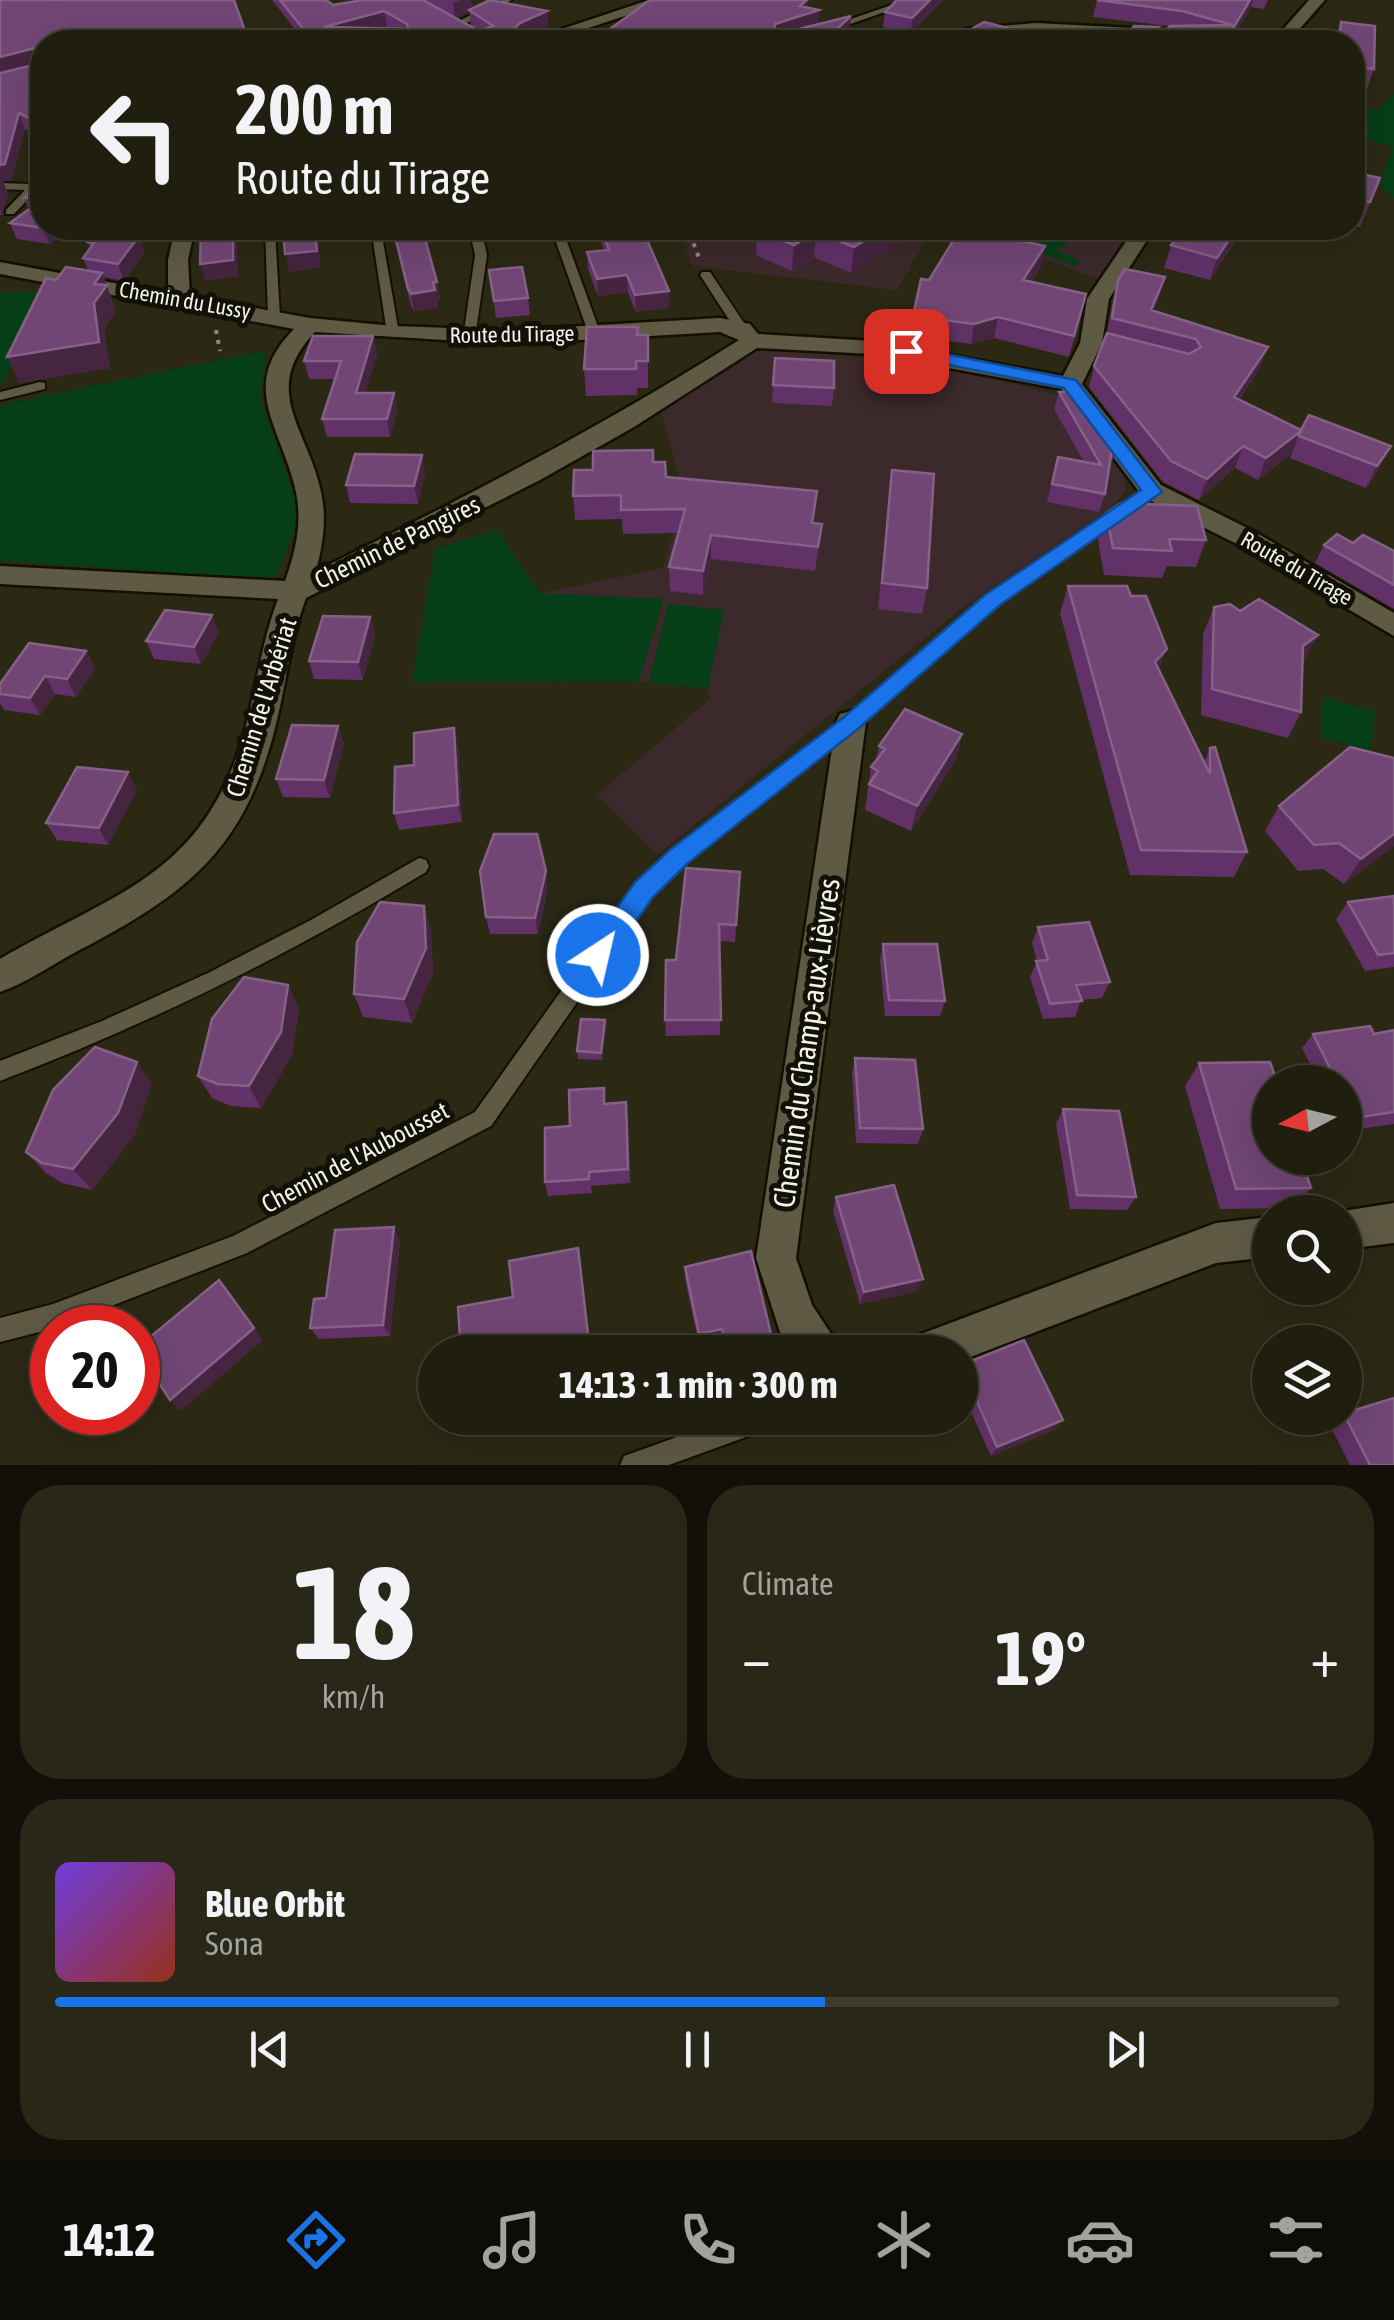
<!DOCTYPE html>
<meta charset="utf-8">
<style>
:root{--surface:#201e0f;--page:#282718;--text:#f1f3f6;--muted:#a2a29e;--line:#3d3c2f;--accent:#1a73e8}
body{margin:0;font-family:"Asap Condensed",sans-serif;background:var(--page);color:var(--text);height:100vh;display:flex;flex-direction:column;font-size:38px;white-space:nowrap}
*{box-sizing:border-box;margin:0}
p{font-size:32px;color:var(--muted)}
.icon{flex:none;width:55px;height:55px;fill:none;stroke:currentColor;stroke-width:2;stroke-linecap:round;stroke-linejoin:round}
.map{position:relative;height:1465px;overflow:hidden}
.sheet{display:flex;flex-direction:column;gap:20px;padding:20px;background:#121008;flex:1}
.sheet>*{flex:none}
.hud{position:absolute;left:30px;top:30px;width:1335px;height:210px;border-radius:40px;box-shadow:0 10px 40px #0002,0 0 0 2px var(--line);background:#201e0f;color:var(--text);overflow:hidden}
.needle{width:65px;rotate:263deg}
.controls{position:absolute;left:1252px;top:1065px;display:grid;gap:20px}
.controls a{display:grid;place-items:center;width:110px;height:110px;border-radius:50%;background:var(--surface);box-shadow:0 10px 40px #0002,0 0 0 2px var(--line);font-size:50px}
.speed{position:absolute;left:30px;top:1305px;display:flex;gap:20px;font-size:50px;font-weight:700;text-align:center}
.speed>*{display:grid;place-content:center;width:130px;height:130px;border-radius:50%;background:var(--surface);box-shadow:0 10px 40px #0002,0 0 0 2px var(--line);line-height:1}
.speed .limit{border:15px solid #d22;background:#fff;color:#111}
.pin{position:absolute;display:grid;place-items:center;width:85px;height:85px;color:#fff;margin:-42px;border-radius:20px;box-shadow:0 5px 15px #0006}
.me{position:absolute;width:110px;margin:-55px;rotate:35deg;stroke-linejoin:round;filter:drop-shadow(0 0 8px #0008)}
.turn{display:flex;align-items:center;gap:35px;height:210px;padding:0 40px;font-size:45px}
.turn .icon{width:130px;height:130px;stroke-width:2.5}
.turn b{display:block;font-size:70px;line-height:85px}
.big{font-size:75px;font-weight:700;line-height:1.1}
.sheet .tile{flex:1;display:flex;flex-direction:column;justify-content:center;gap:15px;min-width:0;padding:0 35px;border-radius:40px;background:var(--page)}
.sheet .dial{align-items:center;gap:0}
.dial b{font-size:130px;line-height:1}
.song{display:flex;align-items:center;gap:30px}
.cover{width:120px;height:120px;border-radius:15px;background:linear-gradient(135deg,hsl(260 70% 55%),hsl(10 70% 35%))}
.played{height:10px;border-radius:5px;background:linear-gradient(90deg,var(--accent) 60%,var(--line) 60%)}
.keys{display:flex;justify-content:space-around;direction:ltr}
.heat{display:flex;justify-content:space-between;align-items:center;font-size:55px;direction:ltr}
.sheet .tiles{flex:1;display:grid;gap:20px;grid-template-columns:1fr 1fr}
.tile:last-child{grid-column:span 2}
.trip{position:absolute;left:418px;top:1335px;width:560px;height:100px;border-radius:50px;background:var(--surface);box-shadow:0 10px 40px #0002,0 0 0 2px var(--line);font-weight:700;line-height:100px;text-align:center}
.tabs{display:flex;height:160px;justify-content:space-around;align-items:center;background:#0d0c06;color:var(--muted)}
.tabs .icon{width:70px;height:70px}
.tabs .selected{color:var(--accent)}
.tabs b{font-size:45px;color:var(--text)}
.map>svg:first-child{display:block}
</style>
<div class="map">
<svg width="1394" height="1465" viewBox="0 0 1394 1465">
<rect width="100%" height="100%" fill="#2b2814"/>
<!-- education -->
<path fill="#3c292c" d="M679 228H933L897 290 692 266Z
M962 228H1145L1109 283Z
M763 347 952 367 1057 395 1122 474 1127 488 1115 505 966 605 657 855 597 795 710 699 708 689 639 681 540 593 663 568 684 496 660 407Z"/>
<!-- green -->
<path fill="#063e17" d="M1394 77V198L1379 186 1393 147 1364 139 1370 109 1380 110 1394 93Z
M974 228H1083L1087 229 1057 251 1081 261 1075 266Z
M47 291 1 387H0V293Z
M267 350 260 398 301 514 275 580 0 561V405Z
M497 530 540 593 664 599 639 681 412 682 435 548Z
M668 604 724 610 708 689 649 682Z
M1323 697 1375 711 1371 751 1320 737Z"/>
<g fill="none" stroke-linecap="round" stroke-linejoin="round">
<defs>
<path id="lane" d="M501 0H512L463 25 491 42H481L451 25Z
M906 0H919L833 30 825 28Z
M1092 27 1100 29 1077 42H1066Z
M42 176V185L14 214H6V210L25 190 0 189V183L31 184Z
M265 228 275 230 280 316 274 320 268 316Z
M371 228 381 230 399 333 393 337 387 333Z
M469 228H481L487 255 475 338 469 342 463 338 475 255Z
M551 228H562L600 332 599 335H589L588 332Z
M702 272H710L748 329 747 332H737L700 275Z
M40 382 45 383V389L0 400V392Z
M1152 486 1159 491 1157 494 999 604 857 727 687 861 651 896 491 1126 247 1253 55 1328 0 1342V1318L53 1304 233 1236 475 1112 637 884 673 851 845 717 987 596Z
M419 858 426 860 429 866 426 872C289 955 149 1024 0 1081V1061L102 1021 208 973 311 920Z
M730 1418H778L774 1427 669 1465H620L624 1456Z"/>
<path id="street" d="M649 0H673L546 42H523Z
M1309 0H1325L1288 42H1272Z
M1036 23 1152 29 1224 42 1036 32 929 42 966 29Z
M175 228H195L188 260 190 296 310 318 393 326 511 330 720 318 750 324 758 334 873 341 1063 376 1080 343 1087 299 1135 228H1155L1109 299 1102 343 1082 384 1161 485 1255 532 1394 613V636L1237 544 1143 497 1062 389 873 354 757 348 634 427 540 480 306 598C287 649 285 701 268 753 234 862 171 902 74 953 50 966 26 983 0 992V959C111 894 200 878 242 740 256 693 260 646 278 599L0 584V566L285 581C296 551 303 520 295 488 280 425 238 386 294 329L0 274V262L168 293V260ZM315 332 511 344 720 332 739 340C600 428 464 498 316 571 323 544 327 519 321 492 308 429 259 391 315 332Z
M851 711 862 714 866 722 796 1258 812 1305 843 1352H796L780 1332 756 1258 836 722 840 714Z
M1394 1203V1243L1345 1249V1212H1337Z
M1270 1217V1257L1216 1263 960 1361V1352H907L913 1337 1216 1223Z"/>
</defs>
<!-- lane casing -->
<use href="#lane" stroke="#141001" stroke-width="4"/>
<!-- street casing -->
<use href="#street" stroke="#141001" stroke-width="5"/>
<!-- path-far1 -->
<path stroke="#8d8a7a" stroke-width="2.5" stroke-dasharray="2.5 5" stroke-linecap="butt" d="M688 228 691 236"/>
<!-- path -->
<path stroke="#8d8a7a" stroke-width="4" stroke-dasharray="4 6" stroke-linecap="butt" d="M690 234 699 258
M216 330 220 351"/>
<!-- lane -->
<use href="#lane" fill="#5e5a44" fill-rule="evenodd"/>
<!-- street -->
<use href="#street" fill="#5e5a44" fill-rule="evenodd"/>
</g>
<!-- wall -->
<path fill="#613168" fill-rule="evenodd" d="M0 0 249 42H42V136L25 129 11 180 3 182 8 193 2 215H0Z
M272 0H326L333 5 363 0H471L472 9 547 11 548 26 522 38 305 42ZM469 11 471 25 455 18Z
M897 0H943L911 33 883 27 885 12Z
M1097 0H1268L1264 9 1251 7 1230 42H1157L1169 26 1093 17Z
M1341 22 1374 69 1366 91 1356 89 1352 109V42H1333Z
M1352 172 1380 178 1360 227 1352 225Z
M42 178V228H71L50 244 17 239 10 223 29 210 24 198Z
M392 228H431L433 243 426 244 437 282 440 299H437L438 308 414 311 411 306Z
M596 228H649L648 243 669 291V308L636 312 628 292 598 296 588 269 587 252 604 250Z
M743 228H906L904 238 851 273 814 257 792 271 756 255 757 234Z
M1184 228H1263L1255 242 1238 237 1210 280 1164 268 1171 245Z
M88 242 142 245 144 253 124 281 104 277 116 311 104 329 110 368 19 383 56 280 88 270 83 258 90 248Z
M1045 246 1041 266 1031 282 1081 315 1069 357 994 338 971 344 910 336 913 316 929 280Z
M489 270 528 298 530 315 496 318Z
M1165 277 1153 311 1268 347 1260 368 1239 400 1380 467 1366 488 1290 458 1292 453 1258 480 1235 468 1199 500 1163 482 1089 387 1094 366 1107 333 1113 300 1118 280Z
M638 335H648V388H637V395L586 396 584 369Z
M373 336 377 354 365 393H394L397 411 390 437H327L322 419 335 379H309L304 361Z
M775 358 834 388 832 406 772 403Z
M1059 392 1118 444 1112 462 1110 461 1105 494 1099 512 1047 502 1058 457 1084 462 1054 409Z
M653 462 666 477 814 523 822 524 815 571 711 559 703 595 670 591 669 567 678 533 623 534 622 519 575 520 573 496 593 470Z
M892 470 927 588 922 614 878 609Z
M425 473 418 504 350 503 346 485Z
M1106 513 1206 540 1196 567 1167 566 1162 578 1104 575 1098 540Z
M1353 543 1394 551V609L1315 563 1324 545Z
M1068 586 1159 670 1204 762 1210 748 1247 852 1234 877 1130 875 1060 613Z
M1214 607 1240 611 1318 635 1302 663 1301 712 1288 738 1201 715 1203 634Z
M212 615 219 633 201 664 154 659 146 641Z
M370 617 375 634 363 680 314 679 309 661Z
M86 651 95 669 76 697 55 694 40 715 4 710 0 703V684Z
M338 726 344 744 330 798 283 797 276 779Z
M962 734 956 760 911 831 865 810 871 767 876 760 879 746Z
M458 746 462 822 399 830 394 813 414 765Z
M137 790 108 845 57 840 46 823Z
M1279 806 1394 846 1344 884 1323 869 1298 871 1265 831Z
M740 872 735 942 719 941 720 1035 666 1036 665 1020 676 960Z
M548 888 538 934H490L486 917Z
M1394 896V967L1365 971 1336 919 1348 902Z
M424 906 431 931 433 973 412 1023 363 1017 354 994Z
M1038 927 1110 982 1102 998 1081 1000 1075 1017 1043 1019 1030 977 1037 961 1032 943Z
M883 944 945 1001 940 1016H885L880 960Z
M288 985 299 1009 292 1055 261 1108 231 1106 212 1098 198 1076Z
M605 1020 606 1028 602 1060 578 1059 577 1051Z
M1394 1030V1124L1345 1131V1082H1319L1302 1048 1313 1034H1374Z
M855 1058 923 1129 918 1144 856 1143 852 1073Z
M1199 1063 1311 1188 1292 1208 1220 1209 1185 1086Z
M152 1084 135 1134 92 1190 62 1183 46 1173 26 1152Z
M606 1103 628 1117 630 1183 591 1186 592 1193 548 1196 545 1182 570 1126Z
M1063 1109 1136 1197 1127 1210 1070 1209 1056 1124Z
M836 1197 918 1291 860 1304 833 1211Z
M400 1241 390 1336 319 1339 310 1328 326 1298Z
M578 1248 591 1351 581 1352H461L513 1297Z
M685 1267 770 1345 741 1352H725L722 1340 699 1346 685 1279Z
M961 1365 1054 1430 991 1456 960 1388Z
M1337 1418H1345L1394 1465H1350L1329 1423Z"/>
<!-- shaded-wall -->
<path fill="#452540" d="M460 0H471L473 9 455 18 453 3Z
M807 0V13L819 10V24L774 42 775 24Z
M930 0H943L911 33 912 18Z
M1250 0H1253L1251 7 1230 42H1225Z
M384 11 387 26 327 42 324 27Z
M547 11 548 26 522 38 517 42H485Z
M851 16 850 30 837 42H823Z
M1158 27 1154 42H1133Z
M1023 32 1021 42H1005Z
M39 47 42 62 0 73V57Z
M19 113 25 129 11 180 3 182 8 193 2 215 0 210V165Z
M43 228H71L50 244Z
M136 228H156L142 245 144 253 124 281 118 264 128 237Z
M233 228H237L238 277 205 281 200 264Z
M314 228H317L321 268 289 272 285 254Z
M422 228H431L433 243 424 244Z
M494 228H522L523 234 495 238Z
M641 228H649V242L642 243Z
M884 228H906L904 238 851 273 854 247Z
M1237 228H1241L1238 237 1210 280 1217 258Z
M816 232 814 257 792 271 794 245Z
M1045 246 1041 266 1019 300 1023 280Z
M102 273 116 311 104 329 110 368 19 383 7 357 94 303V284Z
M627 275 628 292 598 296 597 279Z
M1165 277 1159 298 1145 331 1151 310Z
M433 282H437L440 299H437L438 308 414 311 411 294Z
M669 291V308L636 312 635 295Z
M998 317 994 338 971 344 974 324Z
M373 336 377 354 360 411 356 393Z
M1268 347 1260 368 1226 418 1234 397Z
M394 393 397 411 390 437 387 419Z
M1301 431 1292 453 1258 480 1266 458Z
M1243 446 1235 468 1199 500 1207 479Z
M1391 446 1380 467 1366 488 1377 466Z
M422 455 425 473 418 504 414 486Z
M711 535V559L703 595V571Z
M212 615 219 633 201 664 194 647Z
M370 617 375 634 363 680 358 662Z
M1318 635 1304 662 1289 673 1303 646Z
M1167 649 1157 675 1155 662Z
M86 651 95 669 76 697 67 679Z
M45 676 55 694 40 715 30 698Z
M338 726 344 744 330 798 324 780Z
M454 728 458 746 462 822 458 805Z
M962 734 956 760 911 831 917 806Z
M128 772 137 790 108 845 99 828Z
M1394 834V846L1344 884 1361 859Z
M546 871 548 888 538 934 535 918Z
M424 906 431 931 433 973 412 1023 404 999Z
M288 985 299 1009 292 1055 261 1108 249 1086Z
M605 1020 606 1028 602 1060 601 1053Z
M137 1062 152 1084 135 1134 92 1190 73 1169Z
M394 1227 400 1241 390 1336 383 1325Z
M578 1248 581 1267 591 1351 588 1334Z
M923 1279 918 1291 860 1304 864 1292Z
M219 1280 263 1340 181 1411 170 1400Z
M722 1329V1340L699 1346V1334Z
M771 1334 770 1345 741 1352H726V1345Z
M1063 1420 1054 1430 991 1456 997 1447Z"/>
<!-- building -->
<path fill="#714675" stroke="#856187" stroke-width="2.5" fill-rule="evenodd" d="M0 0H234L249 42H167L168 37H109L110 42H42V124L19 113 5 164 0 165V73L38 64 39 47 0 57Z
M280 0H326L333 5 363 0H423L479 31 493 26 469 10 490 0 547 11 520 23 502 40 485 42H302L313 41ZM384 11 407 24 408 29 324 27Z
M650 0H807L800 6 819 10 775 24 774 30 791 31 851 16 823 42H592Z
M897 0H930L912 18 885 12Z
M1097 0H1250L1225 42H1157L1170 26 1233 25 1182 11Z
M984 22 1023 32 1005 42H948Z
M1341 22 1375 26 1374 69 1360 67 1354 105 1352 104V42H1339Z
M1134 26 1158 27 1133 42H1120Z
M1352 172 1380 178 1370 202 1352 198Z
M42 178V198H24Z
M42 200 43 228 10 223Z
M99 228H136L128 237 139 236 118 264 83 258 94 243 88 242Z
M201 228H233V260L200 264Z
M283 228H314L317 251 285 254Z
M393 228H422L437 282H433L435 290 411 294 408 289Z
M601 228H642L669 291 635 295 627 275 597 279 587 252 609 250Z
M761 228H884L854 247 816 232 794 245 757 230Z
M961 228 1045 246 1023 280 1086 294 1074 336 998 317 974 324 913 316 921 279 929 280Z
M1184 228H1237L1217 258 1171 245Z
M66 267 102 273 94 284 107 285 94 303 99 342 7 357 46 278 56 280Z
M522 267 528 298 494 301 489 270Z
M1125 269 1165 277 1151 310 1268 347 1234 397 1301 430 1309 415 1391 446 1377 466 1299 436 1301 431 1266 458 1243 446 1207 479 1171 461 1094 366 1107 333 1189 354 1201 347 1196 339 1112 318 1118 280Z
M587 327H638L637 335H648V361H636V369H584Z
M313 336H373L356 393H394L387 419H322L341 361H304Z
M775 358 834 361V388L773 385Z
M1076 391 1118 444 1113 442 1105 494 1052 484 1058 457 1101 465 1059 392Z
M653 450V462H665L666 477 817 491 812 523 822 524 818 547 711 535 703 571 669 567 685 509 621 510V495L573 496 574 470H593V451Z
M355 454 422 455 414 486 346 485Z
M892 470 934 474 927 588 882 583Z
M1121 503 1197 506 1206 540 1169 539 1172 551 1113 548 1106 513Z
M1337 534 1353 543 1363 535 1394 551V585L1324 545Z
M1068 586H1127L1131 596H1146L1167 649 1155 662 1210 774V748L1215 747 1247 852 1141 850Z
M1259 599 1318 635 1303 646 1301 712 1212 689 1214 607 1230 604 1240 611Z
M165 610 212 615 194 647 146 641Z
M323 616 370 617 358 662 309 661Z
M29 643 86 651 67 679 45 676 30 698 0 694V684Z
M905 709 962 734 917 806 869 784 878 771 871 767 885 749 879 746Z
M292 725 338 726 324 780 276 779Z
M454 728 458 805 394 813 395 767 414 765V733Z
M1350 747 1394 758V834L1361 859 1339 843 1314 845 1279 806Z
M77 767 128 772 99 828 46 823Z
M494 834H537L546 871 535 918 486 917 480 871Z
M686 868 740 872 736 925 719 924 721 1020H665L666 960H676Z
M1394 896V953L1378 955 1348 902Z
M380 902 424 906 426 948 404 999 354 994 357 942Z
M1089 922 1110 982 1076 985 1082 1001 1050 1004 1036 961 1048 960 1038 927Z
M883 944H937L945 1001 889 1000Z
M244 977 288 985 281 1032 249 1086 217 1084 198 1076 212 1019Z
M581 1019 605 1020 601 1053 577 1051Z
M1370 1026 1374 1034 1394 1030V1112L1355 1118 1345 1098V1082H1337L1313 1034Z
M95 1047 137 1062 118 1113 73 1169 42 1163 26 1152 53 1090Z
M855 1058 915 1060 923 1129 860 1128Z
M1270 1062 1277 1082H1270V1158H1301L1311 1188 1236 1189 1199 1063Z
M604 1088V1104L626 1102 628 1169 589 1172V1179L545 1182V1128L570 1126 569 1090Z
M1063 1109 1119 1111 1136 1197 1077 1195Z
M894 1185 923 1279 864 1292 836 1197Z
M394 1227 383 1325 310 1328 314 1299 326 1298 335 1230Z
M578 1248 588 1334 518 1346 519 1352H461L458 1307 513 1297 509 1261Z
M751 1251 771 1334 726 1345 722 1329 699 1334 685 1267Z
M219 1280 254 1328 170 1400 138 1351V1347Z
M1024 1340 1063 1420 997 1447 961 1365Z
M1394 1398V1465H1370L1345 1416V1413Z"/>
<!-- route -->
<path fill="#1a73e8" stroke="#114b97" stroke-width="2.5" d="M906 346 1076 380 1162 492 1000 605 859 728 688 863 653 897 607 963H589L585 955 589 947 635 882 671 849 844 717 985 595 1141 490 1064 388 899 355V348Z"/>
<g text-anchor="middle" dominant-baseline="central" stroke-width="10" stroke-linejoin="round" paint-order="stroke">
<!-- far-street labels -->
<g font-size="22" fill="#f4f2e6" stroke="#121108">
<text transform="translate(185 300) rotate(10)">Chemin du Lussy</text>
<text transform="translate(512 334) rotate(-1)">Route du Tirage</text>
<text transform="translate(1297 568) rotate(30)">Route du Tirage</text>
</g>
<!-- street labels -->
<g font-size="25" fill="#f4f2e6" stroke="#121108">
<text transform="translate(397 542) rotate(-26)">Chemin de Pangires</text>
<text transform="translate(261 707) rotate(-73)">Chemin de l'Arbériat</text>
<text transform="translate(355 1157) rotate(-28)">Chemin de l'Aubousset</text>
</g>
<!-- near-street labels -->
<g font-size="30" fill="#f4f2e6" stroke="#121108">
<text transform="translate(806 1043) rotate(-82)">Chemin du Champ-aux-Lièvres</text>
</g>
</g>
</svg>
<div class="controls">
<a><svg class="needle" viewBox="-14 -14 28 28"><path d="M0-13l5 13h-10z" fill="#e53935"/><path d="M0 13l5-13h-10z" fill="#a2a29e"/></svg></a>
<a><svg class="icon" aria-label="search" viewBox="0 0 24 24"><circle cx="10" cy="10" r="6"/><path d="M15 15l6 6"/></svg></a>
<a><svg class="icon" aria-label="layers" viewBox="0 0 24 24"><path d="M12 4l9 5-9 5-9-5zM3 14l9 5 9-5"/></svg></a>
</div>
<div class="speed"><div class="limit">20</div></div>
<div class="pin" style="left:906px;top:351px;background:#d93025"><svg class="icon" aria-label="arrive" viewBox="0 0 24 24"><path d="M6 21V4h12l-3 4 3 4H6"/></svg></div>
<svg class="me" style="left:598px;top:955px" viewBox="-20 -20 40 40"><circle r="17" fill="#1a73e8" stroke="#fff" stroke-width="3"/><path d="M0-11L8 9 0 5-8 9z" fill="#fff"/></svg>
<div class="trip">14:13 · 1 min · 300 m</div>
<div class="hud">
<div class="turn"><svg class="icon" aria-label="left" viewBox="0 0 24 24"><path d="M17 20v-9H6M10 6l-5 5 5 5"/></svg><div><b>200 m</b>Route du Tirage</div></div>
</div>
</div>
<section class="sheet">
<div class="tiles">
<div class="tile dial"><b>18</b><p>km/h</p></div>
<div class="tile"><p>Climate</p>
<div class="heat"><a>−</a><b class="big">19°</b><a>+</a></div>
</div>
<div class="tile">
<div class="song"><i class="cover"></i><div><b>Blue Orbit</b><p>Sona</p></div></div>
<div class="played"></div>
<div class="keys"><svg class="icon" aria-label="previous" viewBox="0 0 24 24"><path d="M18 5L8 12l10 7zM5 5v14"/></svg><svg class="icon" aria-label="pause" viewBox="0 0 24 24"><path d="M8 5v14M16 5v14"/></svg><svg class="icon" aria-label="next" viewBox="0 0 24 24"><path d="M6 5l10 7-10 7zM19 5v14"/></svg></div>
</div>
</div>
</section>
<nav class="tabs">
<b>14:12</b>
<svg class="icon selected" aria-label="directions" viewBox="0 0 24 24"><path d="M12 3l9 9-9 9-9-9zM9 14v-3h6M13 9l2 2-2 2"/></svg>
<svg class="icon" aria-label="music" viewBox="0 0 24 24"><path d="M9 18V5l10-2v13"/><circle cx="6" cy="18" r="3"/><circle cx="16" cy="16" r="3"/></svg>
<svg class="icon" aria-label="phone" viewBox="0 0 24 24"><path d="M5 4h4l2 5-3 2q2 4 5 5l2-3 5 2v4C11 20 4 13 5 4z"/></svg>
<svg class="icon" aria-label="climate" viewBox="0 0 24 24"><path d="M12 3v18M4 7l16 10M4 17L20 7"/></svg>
<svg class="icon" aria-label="car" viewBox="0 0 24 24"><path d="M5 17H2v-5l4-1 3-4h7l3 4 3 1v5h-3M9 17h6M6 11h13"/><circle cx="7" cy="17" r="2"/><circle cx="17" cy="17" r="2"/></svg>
<svg class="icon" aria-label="filters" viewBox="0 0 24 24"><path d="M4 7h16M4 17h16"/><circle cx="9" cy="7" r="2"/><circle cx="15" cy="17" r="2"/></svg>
</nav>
